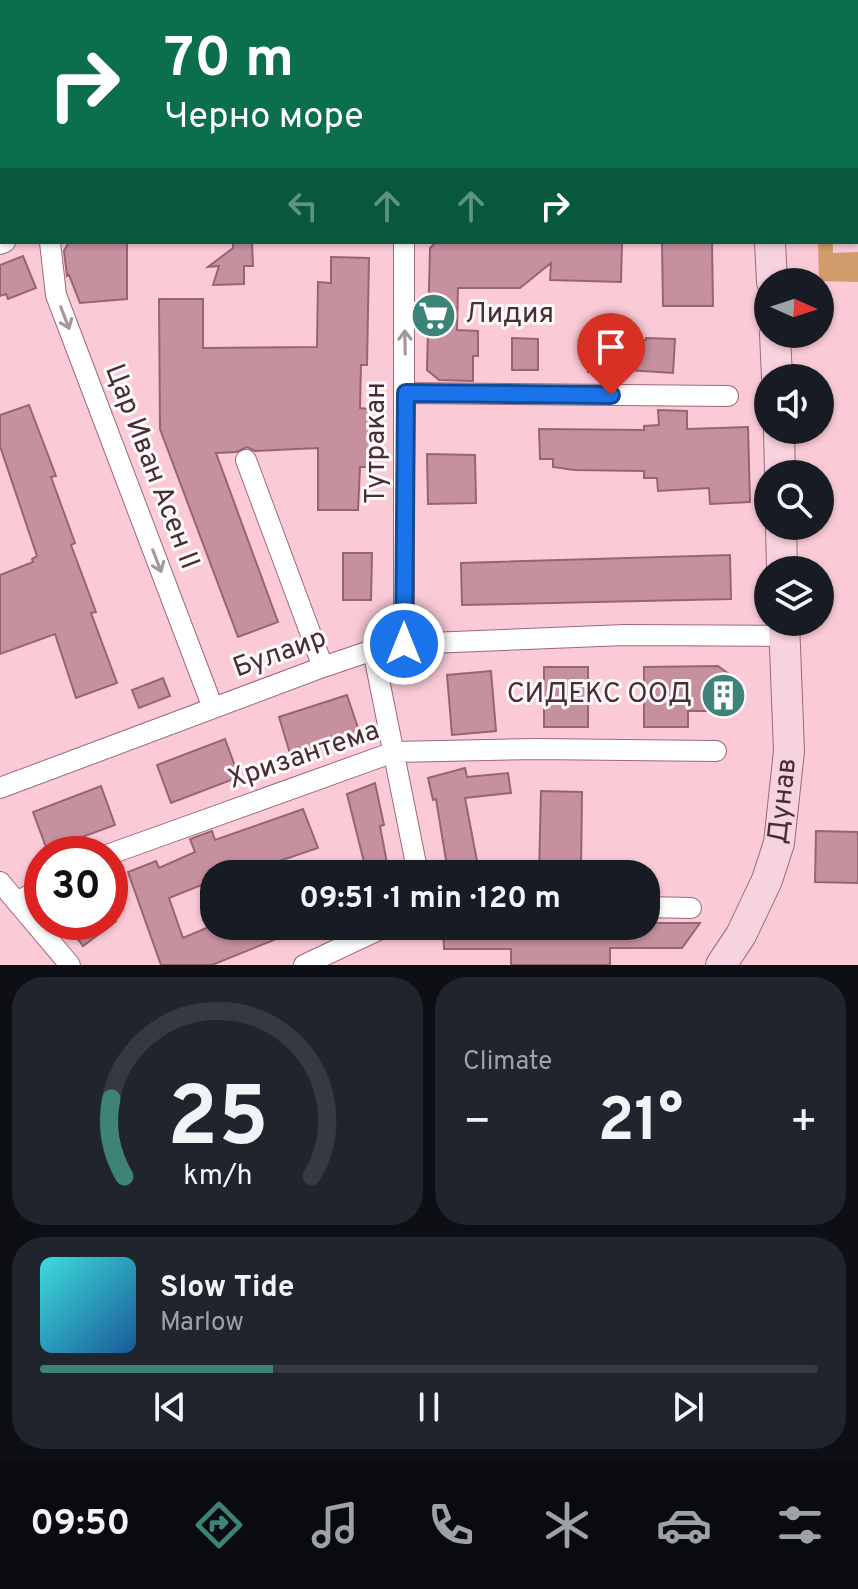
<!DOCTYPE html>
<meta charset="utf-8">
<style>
:root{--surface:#171b24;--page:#20242c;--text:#f1f3f6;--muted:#9ea1a6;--line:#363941;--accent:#3e8378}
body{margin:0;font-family:Overpass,sans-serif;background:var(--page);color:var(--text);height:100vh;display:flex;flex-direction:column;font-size:30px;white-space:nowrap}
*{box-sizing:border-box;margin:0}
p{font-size:26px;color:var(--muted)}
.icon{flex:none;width:44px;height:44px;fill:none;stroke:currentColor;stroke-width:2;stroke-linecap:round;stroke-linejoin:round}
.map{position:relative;height:965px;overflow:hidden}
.details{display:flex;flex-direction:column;gap:12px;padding:12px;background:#0d0f14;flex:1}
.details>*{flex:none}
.banner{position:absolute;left:0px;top:0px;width:858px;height:244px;box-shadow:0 2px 6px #0004;background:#0b6e4f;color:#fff;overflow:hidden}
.needle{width:52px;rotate:93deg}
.controls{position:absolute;left:754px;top:268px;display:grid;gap:16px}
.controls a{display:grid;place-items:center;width:80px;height:80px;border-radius:50%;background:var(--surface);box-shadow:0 2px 6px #0004;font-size:40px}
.speed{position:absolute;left:24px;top:836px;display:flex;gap:16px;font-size:40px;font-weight:700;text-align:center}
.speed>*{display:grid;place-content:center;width:104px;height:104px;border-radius:50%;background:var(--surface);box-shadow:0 2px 6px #0004;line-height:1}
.speed .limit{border:12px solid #d22;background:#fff;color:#111}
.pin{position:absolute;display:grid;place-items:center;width:68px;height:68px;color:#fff;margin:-82px -34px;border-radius:50% 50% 50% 0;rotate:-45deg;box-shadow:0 0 8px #0007}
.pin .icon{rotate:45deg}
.me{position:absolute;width:88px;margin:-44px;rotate:0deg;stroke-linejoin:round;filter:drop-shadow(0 0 6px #0008)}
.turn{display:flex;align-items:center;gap:28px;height:168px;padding:0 32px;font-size:36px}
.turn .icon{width:104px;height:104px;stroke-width:2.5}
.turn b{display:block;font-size:56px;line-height:68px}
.lanes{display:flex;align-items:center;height:76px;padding:0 32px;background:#0003;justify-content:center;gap:40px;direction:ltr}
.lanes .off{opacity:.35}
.big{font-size:60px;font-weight:700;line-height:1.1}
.details .widget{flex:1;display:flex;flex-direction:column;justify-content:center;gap:12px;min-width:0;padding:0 28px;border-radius:32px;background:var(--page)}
.details .dial{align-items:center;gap:0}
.dial svg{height:208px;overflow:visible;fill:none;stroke:var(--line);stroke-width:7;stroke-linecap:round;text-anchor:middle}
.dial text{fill:var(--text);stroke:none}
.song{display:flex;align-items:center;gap:24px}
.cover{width:96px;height:96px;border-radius:12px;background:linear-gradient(135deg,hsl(180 70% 55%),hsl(210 70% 35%))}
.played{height:8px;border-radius:4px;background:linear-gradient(90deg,var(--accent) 30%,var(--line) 30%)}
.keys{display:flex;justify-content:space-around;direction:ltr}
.heat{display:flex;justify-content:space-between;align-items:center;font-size:44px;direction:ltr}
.details .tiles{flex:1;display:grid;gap:12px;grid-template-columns:1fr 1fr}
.widget:last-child{grid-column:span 2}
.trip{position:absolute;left:200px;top:860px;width:460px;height:80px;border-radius:32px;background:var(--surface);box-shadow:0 2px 6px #0004;font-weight:700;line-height:80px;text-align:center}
.dock{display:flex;height:128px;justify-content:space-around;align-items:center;background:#090b0e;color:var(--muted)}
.dock .icon{width:56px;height:56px}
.dock .active{color:var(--accent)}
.dock b{font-size:36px;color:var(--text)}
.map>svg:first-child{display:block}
</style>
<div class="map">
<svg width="858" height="965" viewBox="0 0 858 965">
<rect width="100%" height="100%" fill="#facbd7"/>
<!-- green -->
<path fill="#d39c6c" d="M818 242H833V253L858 252V282L819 281Z"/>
<!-- building -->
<path fill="#c7909f" stroke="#976472" stroke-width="2" d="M69 242H127V299L80 303 69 275 67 276 64 251Z
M233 242H252L253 266H244V284L213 285 219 266 208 267 233 248Z
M436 242H622L621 282 550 280 551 263 520 288H458L457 330 478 331V356H473V381L439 380 427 370 430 248Z
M662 242H712L713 306H663Z
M23 256 36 288 8 299 6 294 0 296V265Z
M331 257 369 258 367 365H361L360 408 369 409 372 461H369L370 467H360L358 510H318V448L255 451 247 447 236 452 216 453 278 622 238 637 160 429 159 299H203V348L317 347 318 282 331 283Z
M512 338 538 339V370H512Z
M646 338 675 339 673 373 611 369V374L588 372 587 339 646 340Z
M29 405 56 476 51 477 75 543 71 545 96 612 91 613 117 683 76 698 55 634 0 654V575L33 562 32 559 37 556 0 446V415Z
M658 410 687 411V429L748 427 750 502 710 504 709 488 658 491 657 478H644V471L574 470 553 467V459H540L539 429 644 430V426L659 425Z
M427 454 475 455 476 503 428 504Z
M343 553H372L371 600H343Z
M730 555 731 599 462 605 461 563Z
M718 666 737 680V711H688V727H644V667Z
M544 667H588V727H544Z
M491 671 496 731 452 735 447 675Z
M163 678 170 696 139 708 132 690Z
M347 695 360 734 291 757 279 717Z
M225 739 239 777 171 803 157 765Z
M465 768 467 777 508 773 511 793 465 798 477 861 447 866 436 799 433 800 428 778Z
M375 783 384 825 380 826 389 874H367L347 794Z
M101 786 115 825 47 850 33 812Z
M541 791 582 792 581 874H539Z
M303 809 318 848 241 874H214V880L169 898 183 938 211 926 306 927 212 965H161L128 872 156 861 159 868 195 852 190 839 212 831 215 840Z
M816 831 858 832V883L815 882Z
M65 922H115L83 946Z
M646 923H700L682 948H610V965H511V949H444L443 926H646Z"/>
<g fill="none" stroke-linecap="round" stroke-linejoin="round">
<defs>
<path id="pedestrian" d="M131 2V0"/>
<path id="minor" d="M53 2V0
M50 242 56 295 213 708
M0 244 5 242
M406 393 728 396
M246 460 323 667
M404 644V242
M373 650 418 874
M0 788 323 667 373 650 404 644 625 635 784 636
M110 854 394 752 536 749 716 751
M0 882 70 965
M17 902 42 888
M646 907 691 908
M304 965 387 926"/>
<g id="secondary">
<path d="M764 0V2"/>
<path d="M770 242 772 282"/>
<path d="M775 334 777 378"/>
<path d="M779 430 780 474"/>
<path d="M781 526 782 570"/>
<path id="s1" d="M721 965 741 935 767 880 779 843 789 751 784 622"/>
</g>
</defs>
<!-- pedestrian casing -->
<use href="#pedestrian" stroke="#9c6977" stroke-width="18"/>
<!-- minor casing -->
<use href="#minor" stroke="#9c6977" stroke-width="22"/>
<!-- secondary casing -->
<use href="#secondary" stroke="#9c6977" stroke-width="32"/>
<!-- pedestrian -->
<use href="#pedestrian" stroke="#fff" stroke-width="16"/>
<!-- minor -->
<use href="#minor" stroke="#fff" stroke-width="20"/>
<!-- secondary -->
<use href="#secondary" stroke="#f6d3de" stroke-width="30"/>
</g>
<!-- one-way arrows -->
<defs><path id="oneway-shaft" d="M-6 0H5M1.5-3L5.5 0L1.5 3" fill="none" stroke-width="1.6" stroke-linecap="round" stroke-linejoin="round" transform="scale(2)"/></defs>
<g stroke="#a2979a">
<use href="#oneway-shaft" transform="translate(65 318) rotate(69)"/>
<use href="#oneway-shaft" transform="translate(405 342) rotate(-91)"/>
<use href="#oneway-shaft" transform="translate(157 561) rotate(69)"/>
</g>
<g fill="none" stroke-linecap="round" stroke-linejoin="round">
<defs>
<path id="route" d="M404 644 406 393 611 395"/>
</defs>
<!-- route casing -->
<use href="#route" stroke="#114b97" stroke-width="20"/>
<!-- route -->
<use href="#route" stroke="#1a73e8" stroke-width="14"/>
</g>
<!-- icons -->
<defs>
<symbol id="supermarket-disc" viewBox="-11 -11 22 22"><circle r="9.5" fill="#3e8378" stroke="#fff9fa"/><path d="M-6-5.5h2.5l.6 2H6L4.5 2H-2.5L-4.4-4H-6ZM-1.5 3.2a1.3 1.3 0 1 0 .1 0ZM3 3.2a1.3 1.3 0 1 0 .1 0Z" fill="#fff"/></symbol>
<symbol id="building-disc" viewBox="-11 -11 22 22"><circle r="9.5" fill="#3e8378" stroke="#fff9fa"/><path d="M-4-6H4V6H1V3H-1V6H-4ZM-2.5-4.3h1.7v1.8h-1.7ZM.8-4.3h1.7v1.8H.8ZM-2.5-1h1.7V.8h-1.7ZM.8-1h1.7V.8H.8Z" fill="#fff"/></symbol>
</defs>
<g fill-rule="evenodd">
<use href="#supermarket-disc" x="408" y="290" width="51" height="51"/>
<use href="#building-disc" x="698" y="670" width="51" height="51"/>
</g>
<g text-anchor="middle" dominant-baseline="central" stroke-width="6" stroke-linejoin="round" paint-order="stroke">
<!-- poi labels -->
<g font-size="28" fill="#452f35" stroke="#fff9fa" text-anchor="start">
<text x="465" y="315">Лидия</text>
<text x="692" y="695" text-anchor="end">СИДЕКС ООД</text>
</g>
<!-- street labels -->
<g font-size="28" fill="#452f35" stroke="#fff9fa">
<text transform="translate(377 443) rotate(-90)">Тутракан</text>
<text transform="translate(151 467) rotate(69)">Цар Иван Асен II</text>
<text transform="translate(280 654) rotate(-20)">Булаир</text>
<text transform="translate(304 756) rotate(-19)">Хризантема</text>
<text stroke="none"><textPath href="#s1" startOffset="178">Дунав</textPath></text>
</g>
</g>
</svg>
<div class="controls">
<a><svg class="needle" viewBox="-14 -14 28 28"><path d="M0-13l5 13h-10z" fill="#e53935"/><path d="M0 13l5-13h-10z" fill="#9ea1a6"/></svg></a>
<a><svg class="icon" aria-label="sound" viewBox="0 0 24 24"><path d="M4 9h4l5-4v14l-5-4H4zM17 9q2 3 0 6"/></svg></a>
<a><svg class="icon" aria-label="search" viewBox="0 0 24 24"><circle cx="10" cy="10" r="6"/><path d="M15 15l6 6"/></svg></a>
<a><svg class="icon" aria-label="layers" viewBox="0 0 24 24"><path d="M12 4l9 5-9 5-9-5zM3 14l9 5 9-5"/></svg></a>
</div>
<div class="speed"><div class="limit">30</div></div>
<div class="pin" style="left:611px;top:395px;background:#d93025"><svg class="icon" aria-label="arrive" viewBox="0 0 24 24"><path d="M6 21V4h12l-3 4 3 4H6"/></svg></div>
<svg class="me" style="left:404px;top:644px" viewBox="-20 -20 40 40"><circle r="17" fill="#1a73e8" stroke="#fff" stroke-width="3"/><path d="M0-11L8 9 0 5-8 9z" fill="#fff"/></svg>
<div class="trip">09:51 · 1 min · 120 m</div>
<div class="banner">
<div class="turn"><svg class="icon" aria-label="right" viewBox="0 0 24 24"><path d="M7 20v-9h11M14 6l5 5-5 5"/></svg><div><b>70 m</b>Черно море</div></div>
<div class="lanes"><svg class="icon off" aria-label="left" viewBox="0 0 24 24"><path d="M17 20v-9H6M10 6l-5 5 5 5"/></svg><svg class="icon off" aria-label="ahead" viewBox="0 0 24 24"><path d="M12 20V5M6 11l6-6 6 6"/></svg><svg class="icon off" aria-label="ahead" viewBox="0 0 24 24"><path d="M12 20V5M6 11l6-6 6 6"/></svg><svg class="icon" aria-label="right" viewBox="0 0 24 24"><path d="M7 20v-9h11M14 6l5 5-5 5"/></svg></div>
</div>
</div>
<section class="details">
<div class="tiles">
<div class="widget dial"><svg viewBox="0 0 100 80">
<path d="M14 69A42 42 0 1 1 86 69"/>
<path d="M14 69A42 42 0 0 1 9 39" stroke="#3e8378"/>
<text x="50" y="56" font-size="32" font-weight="700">25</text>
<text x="50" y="72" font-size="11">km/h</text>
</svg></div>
<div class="widget"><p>Climate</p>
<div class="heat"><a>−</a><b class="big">21°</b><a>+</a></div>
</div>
<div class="widget">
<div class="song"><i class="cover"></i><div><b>Slow Tide</b><p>Marlow</p></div></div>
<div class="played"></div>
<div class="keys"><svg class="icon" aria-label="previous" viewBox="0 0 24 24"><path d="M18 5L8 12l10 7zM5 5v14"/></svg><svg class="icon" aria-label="pause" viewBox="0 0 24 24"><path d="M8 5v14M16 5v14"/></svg><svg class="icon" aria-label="next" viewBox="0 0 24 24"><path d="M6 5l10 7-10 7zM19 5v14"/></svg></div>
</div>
</div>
</section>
<nav class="dock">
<b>09:50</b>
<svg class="icon active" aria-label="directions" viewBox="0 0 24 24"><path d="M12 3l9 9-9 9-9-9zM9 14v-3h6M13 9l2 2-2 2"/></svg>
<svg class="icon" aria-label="music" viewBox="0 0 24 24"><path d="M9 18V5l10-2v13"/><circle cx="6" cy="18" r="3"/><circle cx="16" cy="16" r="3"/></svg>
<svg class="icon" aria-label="phone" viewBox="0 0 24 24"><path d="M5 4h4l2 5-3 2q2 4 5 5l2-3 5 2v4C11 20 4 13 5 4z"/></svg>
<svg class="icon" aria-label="climate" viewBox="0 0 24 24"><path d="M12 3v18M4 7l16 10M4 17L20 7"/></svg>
<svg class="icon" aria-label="car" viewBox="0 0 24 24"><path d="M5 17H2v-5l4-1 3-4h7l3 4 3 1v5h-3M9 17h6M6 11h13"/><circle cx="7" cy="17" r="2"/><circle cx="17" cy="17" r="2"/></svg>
<svg class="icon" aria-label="filters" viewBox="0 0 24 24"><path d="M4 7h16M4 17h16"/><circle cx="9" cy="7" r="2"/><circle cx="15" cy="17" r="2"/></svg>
</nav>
